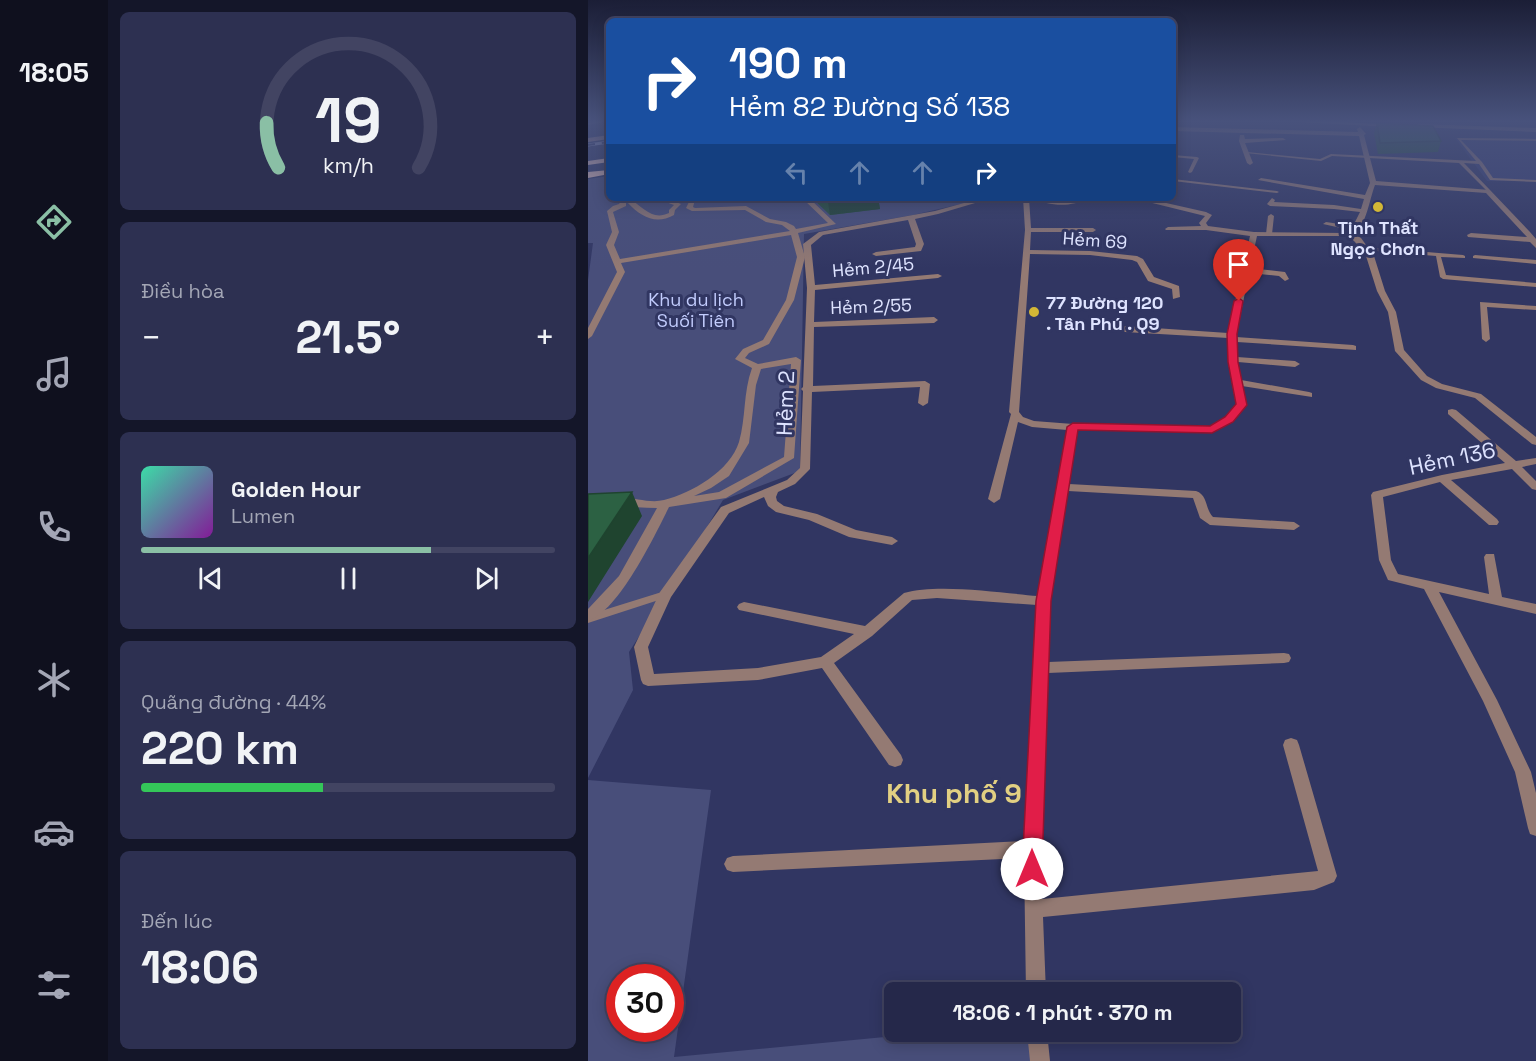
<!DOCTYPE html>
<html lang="vi">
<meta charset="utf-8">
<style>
:root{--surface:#25284a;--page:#2d3051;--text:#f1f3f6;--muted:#a3a6b5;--line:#424462;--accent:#8abfa5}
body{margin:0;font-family:"Space Grotesk",sans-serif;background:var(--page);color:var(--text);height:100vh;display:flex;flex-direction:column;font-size:22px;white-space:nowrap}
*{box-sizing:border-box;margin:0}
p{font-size:20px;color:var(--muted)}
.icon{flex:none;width:33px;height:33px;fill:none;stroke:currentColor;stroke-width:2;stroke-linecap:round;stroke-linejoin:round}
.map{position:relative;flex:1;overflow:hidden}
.sheet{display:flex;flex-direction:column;gap:12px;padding:12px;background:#141629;width:480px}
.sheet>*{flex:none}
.hud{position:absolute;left:18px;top:18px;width:570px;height:183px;border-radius:9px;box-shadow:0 3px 15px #0003,0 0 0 2px var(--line);background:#1a4fa0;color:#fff;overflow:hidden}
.speed{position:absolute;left:18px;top:964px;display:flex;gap:12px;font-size:30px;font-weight:700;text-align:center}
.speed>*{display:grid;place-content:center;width:78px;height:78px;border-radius:50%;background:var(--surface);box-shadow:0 3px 15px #0003,0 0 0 2px var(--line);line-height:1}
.speed .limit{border:9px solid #d22;background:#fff;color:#111}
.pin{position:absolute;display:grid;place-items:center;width:51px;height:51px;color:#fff;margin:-62px -26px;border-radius:50% 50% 50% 0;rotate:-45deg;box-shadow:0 0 6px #0007}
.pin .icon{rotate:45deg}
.me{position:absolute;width:66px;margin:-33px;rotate:0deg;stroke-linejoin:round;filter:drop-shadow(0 0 4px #0008)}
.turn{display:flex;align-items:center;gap:21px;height:126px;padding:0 24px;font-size:27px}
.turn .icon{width:78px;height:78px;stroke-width:2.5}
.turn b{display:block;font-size:42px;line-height:51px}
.lanes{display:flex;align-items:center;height:57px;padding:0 24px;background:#0003;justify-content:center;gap:30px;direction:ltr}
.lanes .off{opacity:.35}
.big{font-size:45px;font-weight:600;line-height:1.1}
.sheet .widget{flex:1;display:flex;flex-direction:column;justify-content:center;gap:9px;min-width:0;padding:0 21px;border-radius:9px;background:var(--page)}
.sheet .dial{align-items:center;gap:0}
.dial svg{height:156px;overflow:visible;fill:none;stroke:var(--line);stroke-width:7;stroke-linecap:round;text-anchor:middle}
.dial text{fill:var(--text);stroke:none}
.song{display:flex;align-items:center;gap:18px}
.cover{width:72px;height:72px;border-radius:9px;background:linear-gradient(135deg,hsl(160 70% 55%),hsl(290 70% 35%))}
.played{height:6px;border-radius:3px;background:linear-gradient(90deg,var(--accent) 70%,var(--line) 70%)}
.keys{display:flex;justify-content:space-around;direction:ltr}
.heat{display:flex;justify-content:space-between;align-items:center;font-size:33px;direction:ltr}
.charge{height:9px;border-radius:4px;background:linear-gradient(90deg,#34c759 44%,var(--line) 0)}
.trip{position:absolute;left:296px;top:982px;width:357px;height:60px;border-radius:9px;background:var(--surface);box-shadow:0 3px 15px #0003,0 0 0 2px var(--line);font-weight:600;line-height:60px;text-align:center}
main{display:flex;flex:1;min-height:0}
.dock{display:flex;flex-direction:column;width:108px;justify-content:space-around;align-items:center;background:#0f101e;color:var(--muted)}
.dock .icon{width:42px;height:42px}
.dock .current{color:var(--accent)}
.dock b{font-size:27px;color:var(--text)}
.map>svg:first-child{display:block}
</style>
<main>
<nav class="dock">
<b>18:05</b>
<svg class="icon current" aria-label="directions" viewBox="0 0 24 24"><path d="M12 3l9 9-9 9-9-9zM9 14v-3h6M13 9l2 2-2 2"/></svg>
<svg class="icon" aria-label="music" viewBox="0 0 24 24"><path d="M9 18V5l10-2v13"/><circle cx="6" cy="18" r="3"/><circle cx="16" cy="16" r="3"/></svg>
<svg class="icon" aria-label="phone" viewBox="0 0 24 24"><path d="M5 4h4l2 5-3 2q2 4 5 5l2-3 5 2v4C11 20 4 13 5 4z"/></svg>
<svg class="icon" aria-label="climate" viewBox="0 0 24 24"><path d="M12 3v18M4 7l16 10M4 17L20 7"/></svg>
<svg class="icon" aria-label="car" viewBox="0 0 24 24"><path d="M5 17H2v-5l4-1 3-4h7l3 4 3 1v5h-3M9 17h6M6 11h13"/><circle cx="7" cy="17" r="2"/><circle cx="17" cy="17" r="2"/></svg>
<svg class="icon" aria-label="filters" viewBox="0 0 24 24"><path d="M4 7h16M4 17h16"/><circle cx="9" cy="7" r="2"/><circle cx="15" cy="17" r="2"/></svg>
</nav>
<section class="sheet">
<div class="widget dial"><svg viewBox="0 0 100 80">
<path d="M14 69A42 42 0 1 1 86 69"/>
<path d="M14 69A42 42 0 0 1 8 46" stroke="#8abfa5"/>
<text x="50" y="56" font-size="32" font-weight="700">19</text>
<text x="50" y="72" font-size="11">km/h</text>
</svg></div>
<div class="widget"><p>Điều hòa</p>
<div class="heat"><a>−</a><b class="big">21.5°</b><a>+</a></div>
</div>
<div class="widget">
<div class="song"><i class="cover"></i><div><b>Golden Hour</b><p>Lumen</p></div></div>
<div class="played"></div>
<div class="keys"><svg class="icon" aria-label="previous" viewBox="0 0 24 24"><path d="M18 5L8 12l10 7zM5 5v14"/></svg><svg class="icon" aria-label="pause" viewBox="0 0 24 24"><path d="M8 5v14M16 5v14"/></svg><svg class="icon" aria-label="next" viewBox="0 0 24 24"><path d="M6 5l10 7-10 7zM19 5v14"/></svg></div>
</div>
<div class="widget"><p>Quãng đường · 44%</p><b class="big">220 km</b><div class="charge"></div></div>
<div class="widget"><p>Đến lúc</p><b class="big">18:06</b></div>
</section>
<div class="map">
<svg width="948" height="1061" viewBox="0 0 948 1061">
<rect width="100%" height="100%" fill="#313662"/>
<!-- built -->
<path fill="#393f72" d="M867 138H948V181H899Z"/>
<!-- green -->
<path fill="#484e7a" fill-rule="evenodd" d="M21 176V198H399L325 215 216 234 212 471 135 500 85 584 41 652 45 690 0 778V280L5 243H0V179Z
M0 780 123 790 86 1057 349 1032H443L445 1061H0ZM32 978H82V1029H32Z"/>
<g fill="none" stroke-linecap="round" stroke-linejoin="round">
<!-- service -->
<path fill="#947a73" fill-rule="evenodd" d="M11 121H20L0 125V123Z
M869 138 948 139V141L873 140 894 162 905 178 948 180V182L902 180 891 164 876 163 902 190V191L900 192 871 163 744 156 733 161 657 153 659 152 732 159 743 154 888 161Z
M585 155 609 157 611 158 604 172 602 173 600 172 606 159 585 157Z
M585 179 689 191 691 192 689 193 585 181Z
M310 198H344L331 201Z
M683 214 686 216 684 234 681 236 678 234 680 216Z
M778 247 875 255 877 256V258L853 257 858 275 948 283V287L855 279 852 277 848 256 776 250 775 249Z
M887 255 948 260V264L885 258V256Z
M77 591 80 593 82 595 80 597 0 623V615Z"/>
<!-- pedestrian -->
<path fill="#947a73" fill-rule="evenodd" d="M85 198 83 200 93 204 87 210 86 215C68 225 53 217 40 203H38V206L25 212 31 232 26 245 32 259 202 231 194 225 178 222 157 210 104 211 98 208 101 202 95 198 107 200 105 207 107 208 158 206 182 219 198 222 206 226 208 229 240 223 214 198H221L248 224 210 233 217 257 206 300 181 344 161 353 157 358 170 364 208 357 213 360 206 458 138 498 81 507C67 535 31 611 0 621V609L31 576 69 508C55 508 43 507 30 504L28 501 30 498C43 496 61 504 76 500 104 493 142 471 151 442 158 418 155 393 164 368L147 359 155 349 175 340 198 300 209 257 203 235 33 263 37 272 4 336 0 339V328L29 272 18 245 24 232 19 211 25 206 31 204 34 200 42 199C55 207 64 221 81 213V210L86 205 75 201V199ZM203 364 196 457 131 492 106 496 123 488 141 476 161 443 168 385 173 369Z"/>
<!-- minor -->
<path fill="#947a73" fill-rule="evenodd" d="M694 121H737L806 125 803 127Z
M830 124 948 128V132L828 127Z
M585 127 770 132 769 129 772 127 778 134 776 135 788 181 902 190 942 232 948 239V248L942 242 880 237 879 235 883 233 939 237 898 193 787 185C781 201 779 223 766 234L773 238 786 256 797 291 808 312 816 350 839 376 854 384 893 394 948 437V445L944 444 887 398 848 388 833 380 807 351 800 312 789 291 778 256 767 242 761 236H669L662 268 697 272 701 279 697 281 691 276 661 273 648 337 765 345 768 346V350L649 342V357L707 361 712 364 707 367 650 362 653 380 721 392 724 393V397L654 386 658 405 645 422 628 431 490 430 481 484 608 491C620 495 617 509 625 517L706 522 712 526 706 530 622 525 612 518 605 498 480 491 463 601 460 662 696 653 701 654 703 658 701 662 696 663 460 673 453 849 454 899 730 871 695 745 697 740 703 738 709 740 711 745 749 876 746 882 726 890 455 917 458 993H438L436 858 145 872 139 870 136 864 139 858 145 856 436 841 449 605 349 598 324 600 284 636 246 663 313 755 315 760 313 765 307 767 301 765 234 668 170 680 60 686 55 684 53 680 46 647 72 592 133 507 199 480 212 468 215 391 213 389 215 387 219 288 215 244 231 232 347 211 394 198H404L350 214 327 219 336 244 333 251 288 256 284 254 288 252 327 247 328 244 320 220 235 235 223 245 227 285 350 274 354 276 350 278 227 290 226 322 346 317 350 320 346 323 226 327 225 386 337 381 342 384 340 403 335 406 330 403 332 387 224 392 222 469 207 484 190 492 188 497 189 501 196 506 229 514 268 530 304 537 310 541 304 545 261 537 221 520 188 512 180 506 176 497 141 513 83 597 60 647 66 674 170 668 233 657 266 634 151 610 149 607 151 604 156 602 277 626 316 593C350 583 413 593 450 596L479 430 444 427 430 422 412 499 406 503 400 499 423 414 421 412 437 230 435 198H441L443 228H505L508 230 505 232H443L442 250 502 251 549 256 555 259 566 277 591 286 592 297 585 299 584 289 560 281 549 262 544 260 502 255 442 254 431 412 435 417 446 421 485 424 622 426 637 418 648 405 640 362V338L537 332 533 329 537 326 640 333 662 236 618 230H578L577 229 580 227 613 226 611 223 617 216 544 198H556L618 212 624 215 618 223 620 226 666 232 756 233 762 230 735 224 738 222 765 226 772 212 746 209 682 206 679 204 684 198 687 200 686 202 746 205 773 209 776 199 670 180 673 178 777 195 782 183 771 136 585 131Z
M652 135H656L657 139 695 138 698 140 657 143 665 163 662 165 659 163 651 141Z
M445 198 472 201 499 198C484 208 460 206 445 198Z
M892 302 948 306V310L899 307 902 339 898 342 894 339Z
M864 409 868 410 928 461 948 458V464L934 467 948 481V490L944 489 924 469 863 480 909 519 911 522 909 525H901L852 482 795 497 803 560 810 574 901 594 896 557 898 554H906L914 597 948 604V614L851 592 909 700 943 772 948 793V836L942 834 940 828 927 772 895 701 836 589 800 580 791 560 783 495 785 492 854 475 917 463 860 414V410Z
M439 1032H459L462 1061H442Z"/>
<!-- secondary -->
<path fill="#c69d91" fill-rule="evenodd" d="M21 135V139L0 142V138Z"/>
<!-- trunk -->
<path fill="#f4c8ba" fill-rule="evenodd" d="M21 158V162L0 165V161Z
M21 170V174L0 178V172Z"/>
<defs>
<path id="rail" d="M0 145 21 142"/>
</defs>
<!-- rail casing -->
<use href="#rail" stroke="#a9aecf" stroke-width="3"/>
<!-- rail -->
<use href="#rail" stroke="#313662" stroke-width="2" stroke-dasharray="7" stroke-linecap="butt"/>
</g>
<!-- wall -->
<path fill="#26533a" d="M789 123 853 141 850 152 790 154 786 133Z
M224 198H290L292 209 242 215Z"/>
<!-- shaded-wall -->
<path fill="#1f442f" d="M134 198H149L135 201Z
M269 198H290L292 209 242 215 240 202Z
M44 492 54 516 0 602V558Z"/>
<!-- building -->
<path fill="#2c6143" stroke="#1f442f" stroke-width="1.5" d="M789 123 845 126 853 141 792 143Z
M236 198H269L240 202Z
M44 492 0 558V494Z"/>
<!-- sky -->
<linearGradient id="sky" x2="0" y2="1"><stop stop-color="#1b1e36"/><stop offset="0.45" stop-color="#48527c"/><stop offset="1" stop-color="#48527c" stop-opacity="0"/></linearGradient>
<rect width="948" height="269" fill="url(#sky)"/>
<!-- route -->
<path fill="#e11d48" stroke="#92132f" stroke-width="1.5" d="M651 298 655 301 649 334 650 362 659 405 645 422 624 433 490 430 463 601 454 869 451 876 444 879 437 876 434 869 448 601 479 427 485 423 622 426 637 417 648 404 640 362 639 334 646 301Z"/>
<!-- markers -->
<g fill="#d2b736" stroke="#313662" stroke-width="2">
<circle cx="790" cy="207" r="6"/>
<circle cx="446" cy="312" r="6"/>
</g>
<g text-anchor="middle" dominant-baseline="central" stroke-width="6" stroke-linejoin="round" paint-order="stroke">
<!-- far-poi labels -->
<g font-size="18" font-weight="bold" fill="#dee3ff" stroke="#313662">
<text x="790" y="227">Tịnh Thất<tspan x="790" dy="21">Ngọc Chơn</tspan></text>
<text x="458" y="302" text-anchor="start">77 Đường 120<tspan x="458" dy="21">. Tân Phú . Q9</tspan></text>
</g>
<!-- far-street labels -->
<g font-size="18" fill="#dee3ff" stroke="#313662">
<text transform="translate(507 240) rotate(4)">Hẻm 69</text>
<text transform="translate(285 267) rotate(-5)">Hẻm 2/45</text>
<text transform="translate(283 306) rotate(-2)">Hẻm 2/55</text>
</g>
<!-- far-park labels -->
<g font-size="18" fill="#c2ccfd" stroke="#313662">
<text x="108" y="299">Khu du lịch<tspan x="108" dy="21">Suối Tiên</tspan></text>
</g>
<!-- street labels -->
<g font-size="22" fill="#dee3ff" stroke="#313662">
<text transform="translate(197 403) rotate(-88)">Hẻm 2</text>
<text transform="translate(864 458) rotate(-12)">Hẻm 136</text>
</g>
<!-- near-neighbourhood labels -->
<g font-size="28" font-weight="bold" fill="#e2d082" stroke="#313662">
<text x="366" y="793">Khu phố 9</text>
</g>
</g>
</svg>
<div class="speed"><div class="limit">30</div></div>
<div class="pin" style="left:651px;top:301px;background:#d93025"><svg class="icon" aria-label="arrive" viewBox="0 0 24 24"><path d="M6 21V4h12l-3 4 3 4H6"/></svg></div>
<svg class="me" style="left:444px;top:869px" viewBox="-20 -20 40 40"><circle r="19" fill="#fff"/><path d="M0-13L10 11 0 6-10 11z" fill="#e11d48"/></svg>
<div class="trip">18:06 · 1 phút · 370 m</div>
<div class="hud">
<div class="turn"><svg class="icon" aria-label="right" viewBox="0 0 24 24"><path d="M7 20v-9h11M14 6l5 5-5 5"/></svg><div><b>190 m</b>Hẻm 82 Đường Số 138</div></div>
<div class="lanes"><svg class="icon off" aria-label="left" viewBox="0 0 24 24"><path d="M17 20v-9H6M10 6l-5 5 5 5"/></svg><svg class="icon off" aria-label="ahead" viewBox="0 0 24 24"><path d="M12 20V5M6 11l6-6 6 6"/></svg><svg class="icon off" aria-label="ahead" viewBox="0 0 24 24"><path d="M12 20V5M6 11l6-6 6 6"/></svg><svg class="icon" aria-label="right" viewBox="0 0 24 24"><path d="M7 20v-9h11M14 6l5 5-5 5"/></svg></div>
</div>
</div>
</main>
